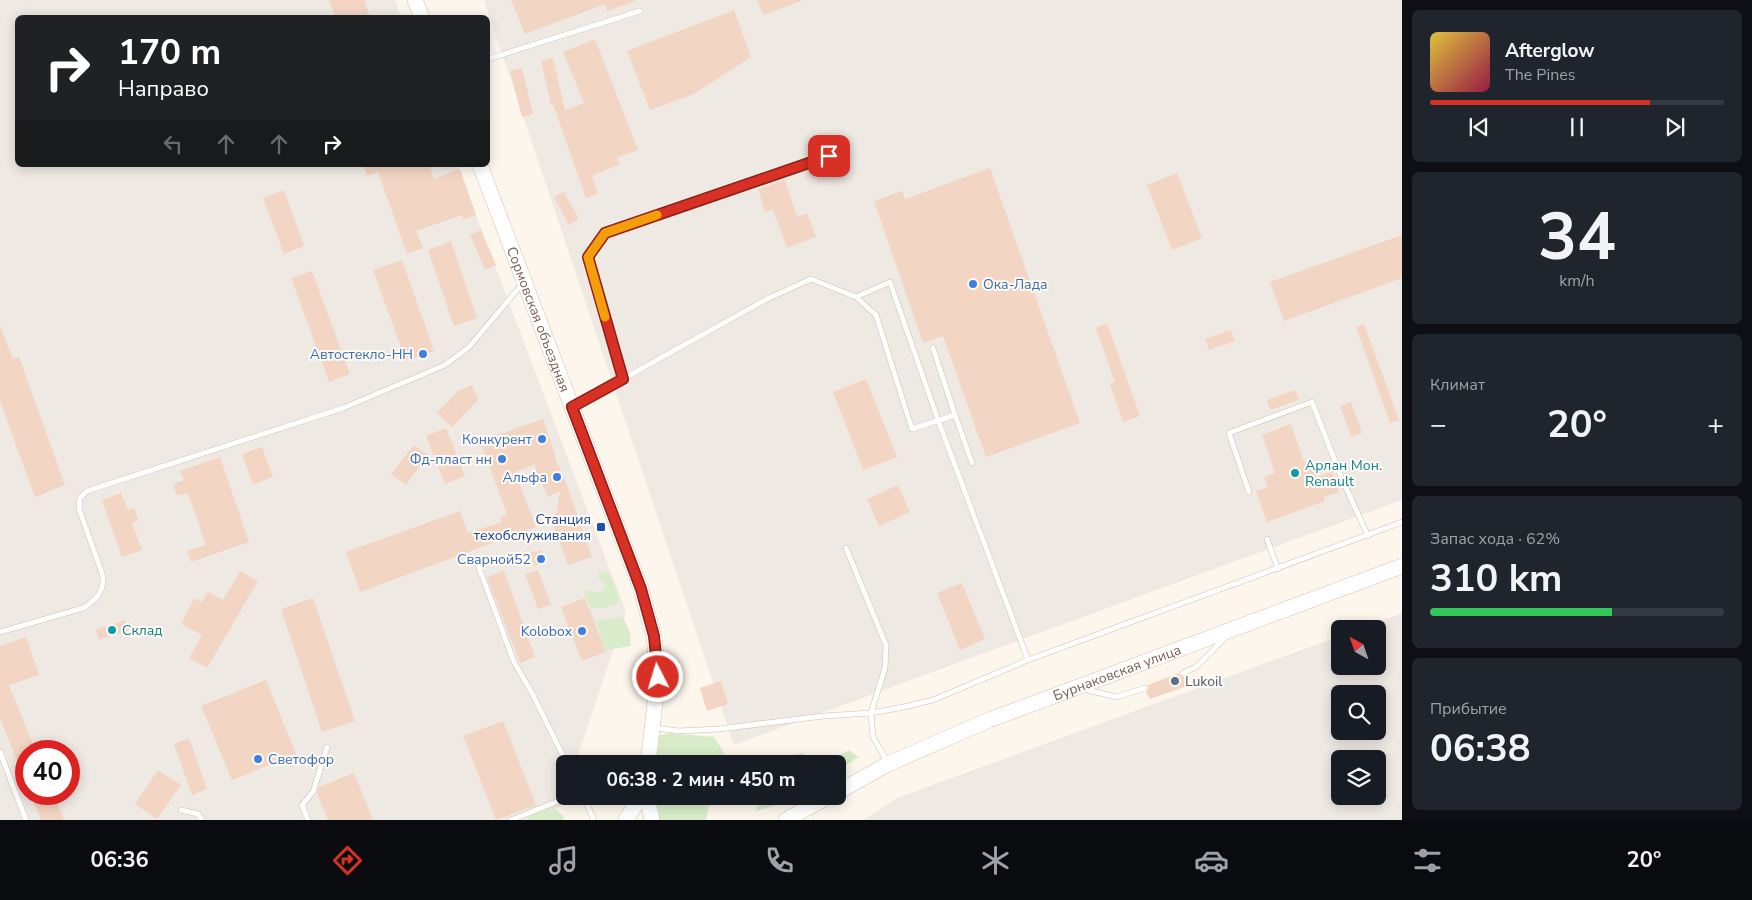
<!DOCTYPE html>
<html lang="ru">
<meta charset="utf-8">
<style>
:root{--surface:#171b24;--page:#20242c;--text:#f1f3f6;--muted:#9ea1a6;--line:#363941;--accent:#d93025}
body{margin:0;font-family:"Nunito Sans",sans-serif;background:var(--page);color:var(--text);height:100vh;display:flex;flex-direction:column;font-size:19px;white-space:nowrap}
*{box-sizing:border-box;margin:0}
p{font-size:16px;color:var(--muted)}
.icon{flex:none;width:28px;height:28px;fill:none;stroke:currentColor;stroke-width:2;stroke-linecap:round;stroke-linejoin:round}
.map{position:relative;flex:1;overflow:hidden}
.sheet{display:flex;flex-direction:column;gap:10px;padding:10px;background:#0d0f14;width:350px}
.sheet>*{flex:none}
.hud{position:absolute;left:15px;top:15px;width:475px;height:152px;border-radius:8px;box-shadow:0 2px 12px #0003;background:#202124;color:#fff;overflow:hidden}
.needle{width:32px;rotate:320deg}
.buttons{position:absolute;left:1331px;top:620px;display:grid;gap:10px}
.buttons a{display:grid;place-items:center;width:55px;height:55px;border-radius:8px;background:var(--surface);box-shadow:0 2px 12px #0003;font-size:25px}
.speed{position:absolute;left:15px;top:740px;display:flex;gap:10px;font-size:25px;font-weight:700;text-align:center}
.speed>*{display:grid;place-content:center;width:65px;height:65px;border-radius:50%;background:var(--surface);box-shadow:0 2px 12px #0003;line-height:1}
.speed .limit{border:8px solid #d22;background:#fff;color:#111}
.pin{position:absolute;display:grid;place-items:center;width:42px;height:42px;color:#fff;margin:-21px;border-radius:10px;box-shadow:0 2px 8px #0006}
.me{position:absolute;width:55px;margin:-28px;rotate:355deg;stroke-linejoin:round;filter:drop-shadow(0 0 4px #0008)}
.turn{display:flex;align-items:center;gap:18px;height:105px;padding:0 20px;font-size:22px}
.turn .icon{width:65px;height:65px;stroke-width:2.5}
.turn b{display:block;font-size:35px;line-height:42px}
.lanes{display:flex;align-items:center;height:48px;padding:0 20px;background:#0003;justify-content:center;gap:25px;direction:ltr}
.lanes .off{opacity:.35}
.big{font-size:38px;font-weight:700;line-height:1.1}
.sheet .tile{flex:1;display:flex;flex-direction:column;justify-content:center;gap:8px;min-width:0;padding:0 18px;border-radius:8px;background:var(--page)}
.sheet .dial{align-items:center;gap:0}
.dial b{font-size:65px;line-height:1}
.song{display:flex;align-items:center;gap:15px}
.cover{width:60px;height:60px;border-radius:8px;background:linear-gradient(135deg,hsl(50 70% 55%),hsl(340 70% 35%))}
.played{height:5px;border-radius:2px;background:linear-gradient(90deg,var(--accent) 75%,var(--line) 75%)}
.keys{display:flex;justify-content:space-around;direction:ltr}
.heat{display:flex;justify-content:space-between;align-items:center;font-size:28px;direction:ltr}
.charge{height:8px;border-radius:4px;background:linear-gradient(90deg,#34c759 62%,var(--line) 0)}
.trip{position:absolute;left:556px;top:755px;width:290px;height:50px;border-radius:8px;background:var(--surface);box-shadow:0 2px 12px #0003;font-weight:700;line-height:50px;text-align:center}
.dock{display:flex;height:80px;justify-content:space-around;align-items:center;background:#090b0e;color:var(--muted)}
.dock .icon{width:35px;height:35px}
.dock .current{color:var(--accent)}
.dock b{font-size:22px;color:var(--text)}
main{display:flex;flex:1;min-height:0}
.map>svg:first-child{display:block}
</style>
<main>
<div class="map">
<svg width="1402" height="820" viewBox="0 0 1402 820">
<rect width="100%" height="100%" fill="#fdf6ec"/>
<!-- industrial -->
<path fill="#efe9e4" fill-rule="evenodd" d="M0 0H395L401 17 18 18V165H457L626 612 575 764H565V794L561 806 533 820H0ZM26 751H69V794H26Z
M484 0H1402V500L734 745Z
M1402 613V820H863L897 798 1340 636V666H1378V629H1359ZM1340 694H1378V731H1340ZM1340 759H1378V796H1340Z"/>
<!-- green -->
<path fill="#d8ecc9" d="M599 571 610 574 619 598 616 604 604 608H591L583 590 602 593 606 585 598 578Z
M623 617 630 632 631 646 606 650 596 621Z
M669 733 714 737 723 751 726 764H652L654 737Z
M849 750 859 757 838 770V764H822Z
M804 753 806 764H755V762Z
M651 796H713L710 801 706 820H659Z
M759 796H791L776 805 756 811Z
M549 803 563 816 564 820H528L529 808Z"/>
<!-- building -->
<path fill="#f3d5c3" d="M329 0H364L370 18H336Z
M511 0H635V1L607 11 605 4 525 34Z
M757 0H801V1L763 15Z
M734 10 751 57 694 94 650 110 627 51Z
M595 39 638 150 617 158 620 164 592 176 598 194 586 198 553 104H551L541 61 553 58 565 110 584 103 563 52Z
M522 68 533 114 522 117 510 71Z
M363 165H429L434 179 460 169 476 215 463 220 462 215 416 231 423 248 407 254 378 172 367 176Z
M990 168 1080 423 986 457 943 336 923 343 874 201 902 191 905 199Z
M1177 173 1202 238 1172 250 1147 185Z
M785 180 797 217 807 213 816 237 787 248 773 210 765 212 758 189Z
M284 190 304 246 284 254 263 198Z
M564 192 579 219 569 225 554 197Z
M481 230 496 265 485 270 470 235Z
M1402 235V278L1284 321 1270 282Z
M451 241 477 318 454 326 428 250Z
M402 260 434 351 406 361 373 270Z
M312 271 350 374 329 382 291 278Z
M1107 323 1140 416 1123 422 1110 384 1115 382 1096 328Z
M1364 324 1399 420 1390 423 1356 327Z
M0 326 13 359 19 357 65 485 35 497 0 401Z
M1231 330 1235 341 1209 350 1205 339Z
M866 379 897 457 863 470 833 392Z
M472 385 478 400 452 427 437 413 458 391Z
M1295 390 1299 400 1270 410 1267 400Z
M1351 402 1362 433 1351 437 1340 406Z
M543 419 556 457 555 458 568 488 592 557 568 565 554 526 560 491 548 497 534 465 515 472 536 527 360 592 346 552 460 511 468 533 502 522 500 517 507 514 480 441Z
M1291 424 1304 462 1311 460 1317 477 1332 472 1339 492 1324 497 1325 501 1267 522 1256 491 1268 487 1264 477 1275 473 1262 435Z
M446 428 465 476 445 484 426 436Z
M414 445 428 455 406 485 391 474Z
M262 447 273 477 253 485 242 454Z
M220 457 249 542 191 562 187 551 206 545 188 493 177 496 173 484 184 480 180 471Z
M898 485 910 512 879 526 867 499Z
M121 493 128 510 134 508 138 520 132 523 142 550 122 557 102 500Z
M541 550 545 562 535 566 530 553Z
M538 570 551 605 538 609 525 574Z
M240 571 258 581 207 668 189 658 202 635 181 624 194 598 202 602 208 592 223 600Z
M504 571 535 657 520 663 487 577Z
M962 583 985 639 960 650 937 593Z
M313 598 355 721 322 732 281 609Z
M585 598 606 652 582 661 561 607Z
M125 620 128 630 99 640 96 630Z
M26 637 39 675 9 685 36 751H26V783L0 719V646Z
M1179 673 1180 676 1184 677 1187 686 1150 699 1146 692 1149 688 1148 685Z
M266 680 296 754 232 780 201 706Z
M721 681 728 704 707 711 700 688Z
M503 721 536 805 496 820 463 736Z
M189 738 207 789 192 795 174 744Z
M158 770 181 785 157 819 135 804Z
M354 773 373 820H328L317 793 319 787Z
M30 794H54L64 820H41Z"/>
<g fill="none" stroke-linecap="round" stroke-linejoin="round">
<defs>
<path id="lane" d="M488 59 640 11
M856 297 890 282 938 420 1028 660
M623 379 588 257 605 233 829 156
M574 406 767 299 811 279 856 297 876 315 912 429 955 415 933 348
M955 415 972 463
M1249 492 1229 433 1312 402 1342 479 1368 536
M1267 539 1278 569
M846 548 886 645 885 668 871 713 873 737 888 763
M477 562 514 662 532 693 567 764
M0 632 83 608C96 600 104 592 103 576L79 509 80 498 87 491 343 408 445 365 469 347 522 284
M1183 673 1196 667 1226 637
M1083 689 1117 697 1145 688
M655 728 679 731 719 729 823 716 871 713 904 707 933 700 1028 660 1402 522
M0 752 26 820
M583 796 594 820
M181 810 198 814 202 820
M308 820 302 805 313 792 327 747
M511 820 571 796"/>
<g id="secondary">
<path d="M415 0 422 18"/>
<path id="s1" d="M480 165 641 589 654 637 658 677 648 764"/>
<path id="s2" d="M838 792 888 764 989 720 1402 566"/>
<path d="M647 796 652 820"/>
<path d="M626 820 641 796"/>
<path d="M786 820 829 796"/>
</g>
</defs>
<!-- lane casing -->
<use href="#lane" stroke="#d1beb0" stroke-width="6"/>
<!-- secondary casing -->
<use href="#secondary" stroke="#d6c0b0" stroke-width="16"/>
<!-- lane -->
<use href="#lane" stroke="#fff" stroke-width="5"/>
<!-- secondary -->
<use href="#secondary" stroke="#fff" stroke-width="15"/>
</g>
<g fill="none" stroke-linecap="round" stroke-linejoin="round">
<defs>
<path id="route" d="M658 677 654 636 641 589 572 407 623 379 588 257 605 233 829 156"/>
</defs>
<!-- route casing -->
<use href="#route" stroke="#8d1f18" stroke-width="12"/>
<!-- route -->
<use href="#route" stroke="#d93025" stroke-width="9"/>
<!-- slow -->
<path stroke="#f59e0b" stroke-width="9" d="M605 317 588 257 605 233 657 215"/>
</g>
<!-- markers -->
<g fill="#3f7fe0" stroke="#fffaf3" stroke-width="2">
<circle cx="973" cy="284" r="5"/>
<circle cx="423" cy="354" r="5"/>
<circle cx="542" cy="439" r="5"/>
<circle cx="502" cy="459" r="5"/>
<circle cx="557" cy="477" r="5"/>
<circle cx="541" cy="559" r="5"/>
<circle cx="582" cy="631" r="5"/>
<circle cx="258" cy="759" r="5"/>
</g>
<g fill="#0f9aa8" stroke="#fffaf3" stroke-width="2">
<circle cx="1295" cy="473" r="5"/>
<circle cx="112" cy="630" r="5"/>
</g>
<rect fill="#1a4fb4" stroke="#fffaf3" stroke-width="2" x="596" y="522" width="10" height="10" rx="2.5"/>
<circle fill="#5c6f8a" stroke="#fffaf3" stroke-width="2" cx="1175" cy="681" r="5"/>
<g text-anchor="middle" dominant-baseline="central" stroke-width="4" stroke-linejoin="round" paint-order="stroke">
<!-- shop labels -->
<g font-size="14" fill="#366cbe" stroke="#fffaf3" text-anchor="end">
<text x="983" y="284" text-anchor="start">Ока-Лада</text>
<text x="413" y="354">Автостекло-НН</text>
<text x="532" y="439">Конкурент</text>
<text x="492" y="459">Фд-пласт нн</text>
<text x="547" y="477">Альфа</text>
<text x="531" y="559">Сварной52</text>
<text x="572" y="631">Kolobox</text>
<text x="268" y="759" text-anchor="start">Светофор</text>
</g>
<!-- street labels -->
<g font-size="14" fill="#7a5c4d" stroke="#fffaf3">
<text stroke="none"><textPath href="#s1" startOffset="165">Сормовская объездная</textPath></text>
<text stroke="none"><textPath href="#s2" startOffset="304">Бурнаковская улица</textPath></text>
</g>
<!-- culture labels -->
<g font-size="14" fill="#0d838f" stroke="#fffaf3" text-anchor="start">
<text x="1305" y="465">Арлан Мон.<tspan x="1305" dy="16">Renault</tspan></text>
<text x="122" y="630">Склад</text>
</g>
<!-- transit labels -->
<g font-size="14" fill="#164399" stroke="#fffaf3" text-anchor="end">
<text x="591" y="519">Станция<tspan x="591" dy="16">техобслуживания</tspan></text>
</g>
<!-- service labels -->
<g font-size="14" fill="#4e5e75" stroke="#fffaf3" text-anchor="start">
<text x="1185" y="681">Lukoil</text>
</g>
</g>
</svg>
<div class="buttons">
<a><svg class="needle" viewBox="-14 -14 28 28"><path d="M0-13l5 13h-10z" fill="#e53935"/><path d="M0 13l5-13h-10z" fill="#9ea1a6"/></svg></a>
<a><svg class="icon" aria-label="search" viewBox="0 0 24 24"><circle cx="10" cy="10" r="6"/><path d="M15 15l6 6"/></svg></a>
<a><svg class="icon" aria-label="layers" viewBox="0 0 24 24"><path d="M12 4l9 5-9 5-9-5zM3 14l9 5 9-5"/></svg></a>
</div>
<div class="speed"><div class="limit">40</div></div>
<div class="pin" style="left:829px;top:156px;background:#d93025"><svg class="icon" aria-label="arrive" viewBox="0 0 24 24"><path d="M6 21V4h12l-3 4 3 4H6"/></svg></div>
<svg class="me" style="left:658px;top:677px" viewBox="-20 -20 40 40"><circle r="17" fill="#d93025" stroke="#fff" stroke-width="3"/><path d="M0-11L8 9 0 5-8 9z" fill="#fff"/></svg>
<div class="trip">06:38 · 2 мин · 450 m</div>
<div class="hud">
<div class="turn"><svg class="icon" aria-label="right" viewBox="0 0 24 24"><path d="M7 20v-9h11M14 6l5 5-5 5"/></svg><div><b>170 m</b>Направо</div></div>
<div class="lanes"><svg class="icon off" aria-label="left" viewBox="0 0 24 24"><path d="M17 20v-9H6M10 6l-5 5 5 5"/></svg><svg class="icon off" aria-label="ahead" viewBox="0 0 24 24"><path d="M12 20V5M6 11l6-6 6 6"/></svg><svg class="icon off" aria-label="ahead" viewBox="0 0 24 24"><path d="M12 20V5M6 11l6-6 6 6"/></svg><svg class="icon" aria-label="right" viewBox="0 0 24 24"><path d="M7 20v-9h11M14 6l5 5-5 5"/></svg></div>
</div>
</div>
<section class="sheet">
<div class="tile">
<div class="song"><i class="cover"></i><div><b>Afterglow</b><p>The Pines</p></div></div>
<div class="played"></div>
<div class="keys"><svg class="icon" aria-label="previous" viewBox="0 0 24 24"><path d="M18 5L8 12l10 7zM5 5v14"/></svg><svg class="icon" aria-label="pause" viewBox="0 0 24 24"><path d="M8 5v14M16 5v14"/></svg><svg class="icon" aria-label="next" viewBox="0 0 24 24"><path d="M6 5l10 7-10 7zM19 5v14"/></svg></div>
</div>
<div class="tile dial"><b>34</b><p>km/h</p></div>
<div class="tile"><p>Климат</p>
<div class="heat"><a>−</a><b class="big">20°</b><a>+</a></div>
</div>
<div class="tile"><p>Запас хода · 62%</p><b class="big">310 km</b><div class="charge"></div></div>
<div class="tile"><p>Прибытие</p><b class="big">06:38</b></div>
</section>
</main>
<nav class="dock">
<b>06:36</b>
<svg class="icon current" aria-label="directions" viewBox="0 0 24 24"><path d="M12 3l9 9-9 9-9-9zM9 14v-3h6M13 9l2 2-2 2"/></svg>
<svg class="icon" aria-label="music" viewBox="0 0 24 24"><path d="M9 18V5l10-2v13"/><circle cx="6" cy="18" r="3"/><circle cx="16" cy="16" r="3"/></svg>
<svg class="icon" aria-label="phone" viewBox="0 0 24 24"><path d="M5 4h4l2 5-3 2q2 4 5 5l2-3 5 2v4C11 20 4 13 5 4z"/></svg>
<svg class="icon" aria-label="climate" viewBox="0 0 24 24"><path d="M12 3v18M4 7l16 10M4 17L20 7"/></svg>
<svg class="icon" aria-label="car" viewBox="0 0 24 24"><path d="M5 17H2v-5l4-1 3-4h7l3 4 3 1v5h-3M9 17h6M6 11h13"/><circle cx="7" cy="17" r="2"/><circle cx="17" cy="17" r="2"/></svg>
<svg class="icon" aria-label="filters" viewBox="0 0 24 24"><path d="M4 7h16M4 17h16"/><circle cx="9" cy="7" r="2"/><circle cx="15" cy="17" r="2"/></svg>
<b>20°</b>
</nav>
